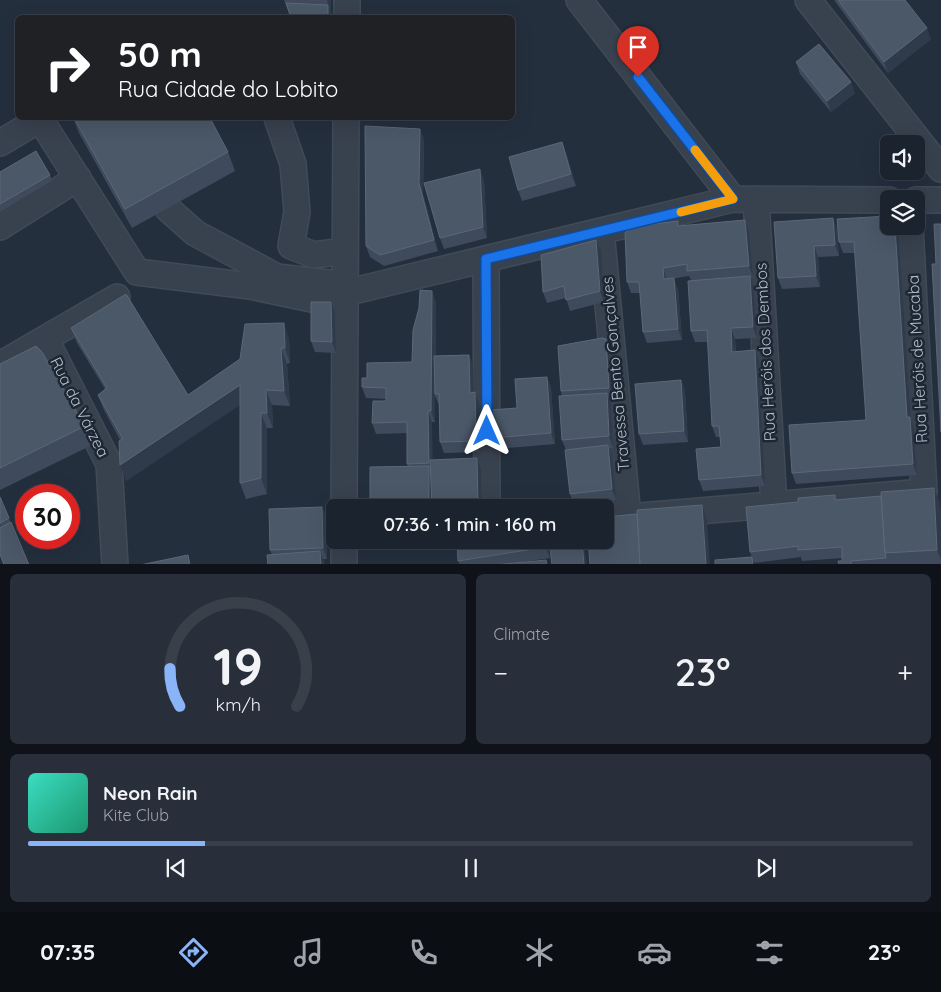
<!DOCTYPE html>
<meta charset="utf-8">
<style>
:root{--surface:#1b232e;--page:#282f3a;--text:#f1f3f6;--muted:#a0a4aa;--line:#39404a;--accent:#8ab4f8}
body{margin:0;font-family:Quicksand,sans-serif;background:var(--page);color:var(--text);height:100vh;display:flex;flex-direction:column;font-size:19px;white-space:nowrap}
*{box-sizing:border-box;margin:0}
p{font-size:16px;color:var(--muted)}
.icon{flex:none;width:28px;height:28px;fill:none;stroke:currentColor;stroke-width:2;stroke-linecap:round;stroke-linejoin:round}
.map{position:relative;height:564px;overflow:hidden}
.drawer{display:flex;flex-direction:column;gap:10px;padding:10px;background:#0f1319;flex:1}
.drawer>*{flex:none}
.banner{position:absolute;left:15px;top:15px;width:500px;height:105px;border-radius:8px;box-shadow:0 5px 20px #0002,0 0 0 1px var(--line);background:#202124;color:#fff;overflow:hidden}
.controls{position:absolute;left:880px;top:135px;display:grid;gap:10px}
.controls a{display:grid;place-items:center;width:45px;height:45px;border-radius:8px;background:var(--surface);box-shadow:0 5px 20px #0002,0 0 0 1px var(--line);font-size:25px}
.speed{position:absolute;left:15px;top:484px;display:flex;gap:10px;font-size:25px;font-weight:700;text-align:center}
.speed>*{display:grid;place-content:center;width:65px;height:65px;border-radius:50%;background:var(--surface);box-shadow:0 5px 20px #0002,0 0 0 1px var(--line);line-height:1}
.speed .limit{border:8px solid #d22;background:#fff;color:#111}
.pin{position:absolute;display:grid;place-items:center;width:42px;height:42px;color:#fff;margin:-51px -21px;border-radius:50% 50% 50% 0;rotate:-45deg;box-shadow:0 0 5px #0007}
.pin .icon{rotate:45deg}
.me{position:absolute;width:55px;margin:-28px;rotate:0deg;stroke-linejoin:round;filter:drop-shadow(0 0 4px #0008)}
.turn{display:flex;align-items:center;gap:18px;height:105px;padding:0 20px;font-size:22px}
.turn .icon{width:65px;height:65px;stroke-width:2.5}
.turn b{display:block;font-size:35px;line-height:42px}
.big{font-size:38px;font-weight:600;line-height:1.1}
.drawer .widget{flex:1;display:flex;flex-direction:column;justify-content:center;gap:8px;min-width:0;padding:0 18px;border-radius:8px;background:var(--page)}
.drawer .dial{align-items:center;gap:0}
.dial svg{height:130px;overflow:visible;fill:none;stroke:var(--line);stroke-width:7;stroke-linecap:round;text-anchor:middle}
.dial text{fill:var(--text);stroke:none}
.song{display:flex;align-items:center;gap:15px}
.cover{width:60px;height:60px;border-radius:8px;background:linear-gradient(135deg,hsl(170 70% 55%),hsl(160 70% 35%))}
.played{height:5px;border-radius:2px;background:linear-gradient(90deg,var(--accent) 20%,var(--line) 20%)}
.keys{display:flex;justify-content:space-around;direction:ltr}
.heat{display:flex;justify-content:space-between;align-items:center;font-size:28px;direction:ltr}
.drawer .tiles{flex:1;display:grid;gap:10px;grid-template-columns:1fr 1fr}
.widget:last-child{grid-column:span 2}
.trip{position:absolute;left:326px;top:499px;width:288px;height:50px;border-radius:8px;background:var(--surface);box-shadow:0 5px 20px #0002,0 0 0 1px var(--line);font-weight:600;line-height:50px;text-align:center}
.menu{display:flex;height:80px;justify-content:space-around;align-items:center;background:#0b0e12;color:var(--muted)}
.menu .icon{width:35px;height:35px}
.menu .on{color:var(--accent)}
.menu b{font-size:22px;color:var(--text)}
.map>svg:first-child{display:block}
</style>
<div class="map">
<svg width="941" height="565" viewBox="0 0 941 565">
<rect width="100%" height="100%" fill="#242f3e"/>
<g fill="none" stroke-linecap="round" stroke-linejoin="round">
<defs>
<path id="minor" d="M579 0 733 199
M808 0 941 169
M347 18V0
M277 118 293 164 297 212 291 246 314 255 345 251
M0 143 40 119 137 272 250 286 345 306
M756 199 774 505
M916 200H941
M168 209 195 233 277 277 345 285
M0 227 78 178
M601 231 628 517
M486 259 487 508
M345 293 733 199 889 200
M46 340 109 464 115 565
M0 365 117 297
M344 508 346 118
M605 519 924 492 910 226
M344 565V540"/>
</defs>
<!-- minor casing -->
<use href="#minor" stroke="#414a57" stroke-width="28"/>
<!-- minor -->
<use href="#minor" stroke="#38414e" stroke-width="25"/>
</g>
<!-- wall -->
<path fill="#3f4b5c" d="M284 0H331V11L332 18H291Z
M834 0H905L931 39 888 73Z
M796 62 855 93 831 112 800 74Z
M73 118H210L228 152 235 171 132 228 79 133Z
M420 129 424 140 423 194 438 251 384 266 370 257 366 246Z
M566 153 576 186 522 201 518 190Z
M0 172 50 175 52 181 0 211Z
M484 180 487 238 444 249 440 238Z
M833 218 837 229 839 256 818 257 820 287 782 289 778 278Z
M745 220 749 231 753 277 750 278 754 287 757 338 735 339 736 352 755 350 759 361 765 486 703 491 699 480 721 447 720 437H716L712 426 708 342H695L691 331V280L689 276 670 279 678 289 682 340 647 343 643 332 640 293H631L627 282 680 226Z
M898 226 911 420 914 428 917 475 796 484 792 473 866 420 855 253H843L839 242Z
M601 251 604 302 570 311 566 298 547 303 543 292Z
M331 302 335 313 336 353 315 352 311 341Z
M436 302V356L469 355 473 366V392H475L479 403 480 452 444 453 440 442 439 405 435 396V422H432V460L477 458 481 469 482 508H371L370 467 408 466 407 464V433L376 434 372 423 386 401V399L366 398 362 387 367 378 412 362Z
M71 328 188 395 289 339 290 363 287 364 290 406 272 405 273 428H267V494L246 499 240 483V404L126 481 120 440 104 410 98 395 105 389 77 343Z
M610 350 613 399H609L611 404 613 448H609L612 456 616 500 574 505 570 494 566 450 562 440V396L561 391Z
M0 364 85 426 92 445 0 490Z
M547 377 551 388 555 444 496 449 492 438 517 408Z
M681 380 685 391 688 442 643 445 639 434Z
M934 488 940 504 941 528V565H839L842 561V558L802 561 801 557 754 563 750 552 798 502 835 495 836 500 881 496Z
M0 497 9 518 29 565H4L0 556Z
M322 507 326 518 327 559H323L325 565 272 555 270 550Z
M457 540H547L550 558 523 562 548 565H460L458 561Z"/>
<!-- shaded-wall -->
<path fill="#2f3b4b" d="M327 0H331V11L332 18H328V5Z
M927 28 931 39 888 73 884 62Z
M851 82 855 93 831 112 827 101Z
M420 129 424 140 423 194 438 251 434 240 419 183Z
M562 142 566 153 576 186 571 174Z
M480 169 484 180 487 238 483 227Z
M833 218 837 229 839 256 835 245Z
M745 220 749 231 753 277 749 266Z
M895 226H898L911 420 914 428 917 475 913 464 907 417Z
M596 240 601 251 604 302 600 291Z
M814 246 818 257 820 287 816 276Z
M663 268 667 279H664Z
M750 276 754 287 757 338 753 327Z
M674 278 678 289 682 340 678 329Z
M432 291 436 302V394H435V422L431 411Z
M331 302 335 313 336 353 332 342Z
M284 323 289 339 290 363 285 348Z
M731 328 735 339 736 363 732 352Z
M606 339 610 350 613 399 609 388Z
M281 348 287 364 290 406 284 391Z
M755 350 759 361 765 486 761 475Z
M469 355 473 366 474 404 470 393Z
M547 377 551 388 555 444 551 433Z
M681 380 685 391 688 442 684 431Z
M240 385 246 401 126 481 120 465Z
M266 390 272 405 273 428 267 413Z
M475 392 479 403 480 452 476 441Z
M607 393 611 404 613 448 609 436Z
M428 411 432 422 433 475 429 463Z
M261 413 267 428V494L261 478Z
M608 445 612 456 616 500 612 489Z
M477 458 481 469 482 508H479L478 504Z
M429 466 433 477 432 506V508H430L429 506Z
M934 488 940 504 941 528V560L937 550Z
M702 505 707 520 710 565H706Z
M322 507 326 518 327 559 323 548Z
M545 540H547L550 558 546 547Z
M582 540H584L587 565H584Z
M320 551 325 565H321Z"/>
<!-- building -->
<path fill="#4b5868" stroke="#5c6777" d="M838 0H905L927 28 884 62Z
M286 3 328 5V18H291Z
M819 44 851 82 827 101 796 62Z
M74 118H210L228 152 125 209Z
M365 126 420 129 419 183 434 240 380 255 366 246Z
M562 142 571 174 518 190 509 157Z
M36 151 50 175 0 204V172Z
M480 169 483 227 440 238 424 183Z
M889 216V226H895L907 417H910L913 464 792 473 789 425 866 420 854 242H839L837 219Z
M833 218 835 245 814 246 816 276 778 278 774 222Z
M745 220 749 266 687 271V264L663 268 664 279 674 278 678 329 643 332 639 282H627L625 233 631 227 678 221V226Z
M934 224H941V432L932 264H936Z
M596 240 600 291 566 300 564 286 543 292 541 255Z
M750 276 753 327 731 328 732 352 755 350 761 475 699 480 696 449 721 447 719 426H712L707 330 691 331 688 281Z
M420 290 432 291 431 411H428L429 463 407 464V422L372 423 373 401H386V388L362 387V378H367V363L412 362 413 330 419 308Z
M126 294 188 395 240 359 245 324 284 323 285 348H281L284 391 266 390 267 413H261V478L240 483V385L120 465 119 441 123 439 98 395 107 388 71 328Z
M311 302H331L332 342 311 341Z
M602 338 606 339 609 388 561 391 558 346Z
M36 346 42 352 85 426 0 468V364Z
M469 355 470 393 475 392 476 441 440 442 439 394H435L434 356Z
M547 377 551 433 492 438 490 410 517 408 515 379Z
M681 380 684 431 639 434 635 384Z
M607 393 609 436 562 440 559 396Z
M608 445 612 489 570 494 565 450Z
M477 458 478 504 432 506 430 460Z
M429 466V506L370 507V467Z
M934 488 937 550 885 553 881 492Z
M835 495V500L881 496 885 553 886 558 851 561V565H839L838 561H842V547L798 550V546L750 552 746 507 798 502V498Z
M0 497 9 518 0 523Z
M702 505 706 565H640L637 510Z
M322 507 323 548 270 550 269 509Z
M637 514 640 565H590L588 540H605V517Z
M11 522 29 565H4L0 554V528Z
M457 540H545L546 547 458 561Z
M549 540H582L584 565H552Z
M320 551 321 565H268L267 555Z
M188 555 190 565H140Z
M752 557 753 565H715V560Z
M546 560 547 565H494Z"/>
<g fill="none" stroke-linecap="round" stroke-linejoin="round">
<defs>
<path id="route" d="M487 431 486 259 733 199 638 77"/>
</defs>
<!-- route casing -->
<use href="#route" stroke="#114b97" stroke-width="12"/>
<!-- route -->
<use href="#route" stroke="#1a73e8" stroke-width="9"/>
<!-- slow -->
<path stroke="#f59e0b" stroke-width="9" d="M681 212 733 199 695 150"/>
</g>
<g text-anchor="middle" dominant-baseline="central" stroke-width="5" stroke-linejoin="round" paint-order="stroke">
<!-- street labels -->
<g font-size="16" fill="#b4bcc9" stroke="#1d2633">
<text transform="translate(765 352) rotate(-93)">Rua Heróis dos Dembos</text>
<text transform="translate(917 359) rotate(-93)">Rua Heróis de Mucaba</text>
<text transform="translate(615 374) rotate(-95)">Travessa Bento Gonçalves</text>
<text transform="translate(80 407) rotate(63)">Rua da Várzea</text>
</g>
</g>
</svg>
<div class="controls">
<a><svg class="icon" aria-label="sound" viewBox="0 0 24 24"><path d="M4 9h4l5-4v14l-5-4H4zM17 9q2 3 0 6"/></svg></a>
<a><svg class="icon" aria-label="layers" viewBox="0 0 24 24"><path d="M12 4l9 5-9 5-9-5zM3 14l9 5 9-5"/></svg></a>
</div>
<div class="speed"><div class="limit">30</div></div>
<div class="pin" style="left:638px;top:77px;background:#d93025"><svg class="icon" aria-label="arrive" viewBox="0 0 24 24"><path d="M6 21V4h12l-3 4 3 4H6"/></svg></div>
<svg class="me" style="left:487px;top:431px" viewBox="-20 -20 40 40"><path d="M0-17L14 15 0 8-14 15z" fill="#1a73e8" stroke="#fff" stroke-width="4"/></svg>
<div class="trip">07:36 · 1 min · 160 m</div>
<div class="banner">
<div class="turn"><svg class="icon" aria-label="right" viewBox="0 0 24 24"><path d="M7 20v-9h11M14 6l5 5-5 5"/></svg><div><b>50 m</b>Rua Cidade do Lobito</div></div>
</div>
</div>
<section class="drawer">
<div class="tiles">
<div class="widget dial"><svg viewBox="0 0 100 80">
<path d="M14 69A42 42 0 1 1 86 69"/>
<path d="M14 69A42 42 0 0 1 8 46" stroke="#8ab4f8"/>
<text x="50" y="56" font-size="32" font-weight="700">19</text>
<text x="50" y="72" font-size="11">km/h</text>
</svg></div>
<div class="widget"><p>Climate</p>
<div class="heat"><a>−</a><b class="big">23°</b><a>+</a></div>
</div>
<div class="widget">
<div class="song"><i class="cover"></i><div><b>Neon Rain</b><p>Kite Club</p></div></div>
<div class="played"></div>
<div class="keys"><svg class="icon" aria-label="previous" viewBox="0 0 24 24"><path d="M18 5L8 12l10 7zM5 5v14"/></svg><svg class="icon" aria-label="pause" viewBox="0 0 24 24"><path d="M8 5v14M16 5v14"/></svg><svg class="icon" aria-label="next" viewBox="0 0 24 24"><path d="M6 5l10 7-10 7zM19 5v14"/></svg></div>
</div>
</div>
</section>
<nav class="menu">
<b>07:35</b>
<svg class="icon on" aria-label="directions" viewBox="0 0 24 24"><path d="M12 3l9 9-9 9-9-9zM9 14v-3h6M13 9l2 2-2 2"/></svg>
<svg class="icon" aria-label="music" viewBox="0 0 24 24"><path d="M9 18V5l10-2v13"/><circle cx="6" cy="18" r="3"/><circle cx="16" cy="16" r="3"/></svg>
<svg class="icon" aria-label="phone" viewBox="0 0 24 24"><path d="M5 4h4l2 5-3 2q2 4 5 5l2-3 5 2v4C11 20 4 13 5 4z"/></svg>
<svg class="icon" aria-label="climate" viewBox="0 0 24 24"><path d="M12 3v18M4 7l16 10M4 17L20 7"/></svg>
<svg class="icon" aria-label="car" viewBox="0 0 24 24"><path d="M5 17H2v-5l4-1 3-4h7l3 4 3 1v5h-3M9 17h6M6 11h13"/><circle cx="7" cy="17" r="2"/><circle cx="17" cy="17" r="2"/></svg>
<svg class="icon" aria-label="filters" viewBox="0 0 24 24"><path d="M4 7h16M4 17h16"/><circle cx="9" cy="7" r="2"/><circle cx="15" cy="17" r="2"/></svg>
<b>23°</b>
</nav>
